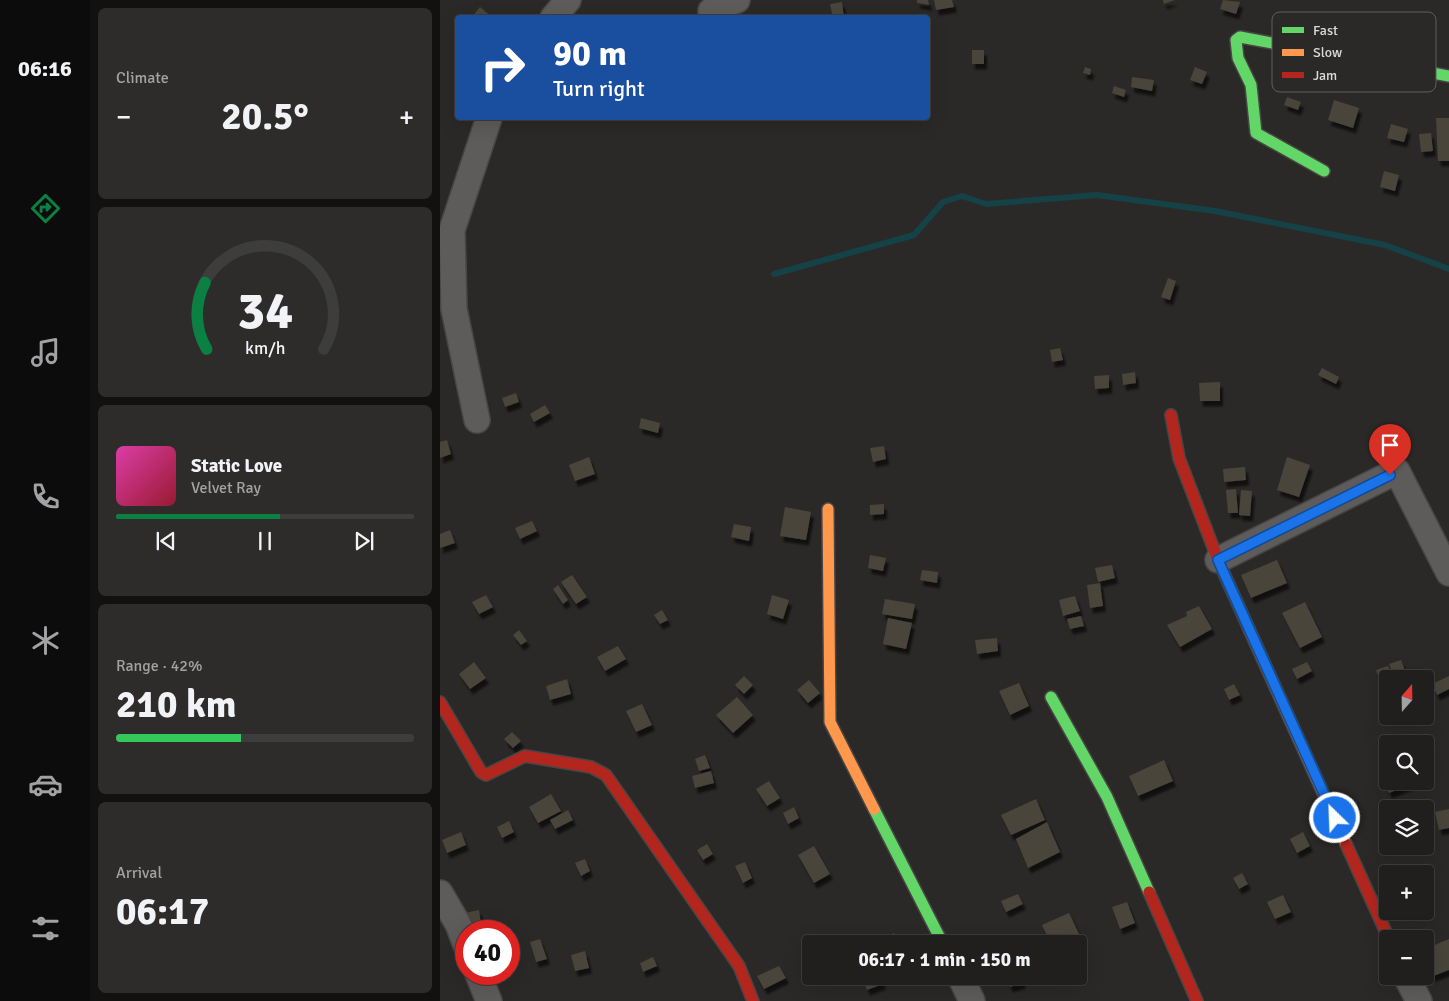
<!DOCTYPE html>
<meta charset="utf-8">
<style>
:root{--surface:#201f1e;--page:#2d2c2b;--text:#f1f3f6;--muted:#a2a2a4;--line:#3d3d3c;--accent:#0b8043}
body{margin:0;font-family:Signika,sans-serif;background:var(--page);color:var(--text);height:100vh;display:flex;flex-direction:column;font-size:19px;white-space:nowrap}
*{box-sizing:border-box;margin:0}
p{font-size:16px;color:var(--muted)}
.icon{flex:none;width:28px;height:28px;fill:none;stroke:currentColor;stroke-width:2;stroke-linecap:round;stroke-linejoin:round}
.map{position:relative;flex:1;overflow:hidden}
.panel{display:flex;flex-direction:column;gap:8px;padding:8px;background:#121110;width:350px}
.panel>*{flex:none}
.banner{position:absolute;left:15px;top:15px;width:475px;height:105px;border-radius:5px;box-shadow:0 5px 20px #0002,0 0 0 1px var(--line);background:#1a4fa0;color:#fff;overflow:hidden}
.needle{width:32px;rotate:20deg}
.buttons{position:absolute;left:939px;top:670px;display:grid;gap:10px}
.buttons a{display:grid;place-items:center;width:55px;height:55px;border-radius:5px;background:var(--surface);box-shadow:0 5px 20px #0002,0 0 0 1px var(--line);font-size:25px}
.speed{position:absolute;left:15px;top:920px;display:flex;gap:10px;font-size:25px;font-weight:700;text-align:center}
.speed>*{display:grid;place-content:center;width:65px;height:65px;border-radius:50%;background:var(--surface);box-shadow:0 5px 20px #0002,0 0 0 1px var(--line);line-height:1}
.speed .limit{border:8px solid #d22;background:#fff;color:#111}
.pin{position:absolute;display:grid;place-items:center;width:42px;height:42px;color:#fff;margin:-51px -21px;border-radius:50% 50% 50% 0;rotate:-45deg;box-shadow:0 0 5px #0007}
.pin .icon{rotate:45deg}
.me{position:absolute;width:55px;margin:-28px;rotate:336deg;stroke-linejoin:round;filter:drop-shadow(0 0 4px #0008)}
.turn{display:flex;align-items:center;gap:18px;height:105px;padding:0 15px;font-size:22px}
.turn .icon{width:65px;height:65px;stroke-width:2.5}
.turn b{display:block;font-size:35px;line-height:42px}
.big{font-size:38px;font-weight:800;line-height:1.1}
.panel .tile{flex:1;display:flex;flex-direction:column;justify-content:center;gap:8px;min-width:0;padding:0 18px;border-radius:8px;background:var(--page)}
.panel .dial{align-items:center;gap:0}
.dial svg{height:130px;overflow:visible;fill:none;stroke:var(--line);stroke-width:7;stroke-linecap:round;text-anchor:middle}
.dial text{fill:var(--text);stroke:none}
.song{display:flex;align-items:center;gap:15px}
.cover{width:60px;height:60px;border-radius:8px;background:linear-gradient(135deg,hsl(320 70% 55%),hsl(350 70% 35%))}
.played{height:5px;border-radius:2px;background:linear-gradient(90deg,var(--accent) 55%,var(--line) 55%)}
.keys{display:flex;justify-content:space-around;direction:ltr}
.heat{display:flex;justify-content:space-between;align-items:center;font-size:28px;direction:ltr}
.charge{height:8px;border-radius:4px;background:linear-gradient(90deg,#34c759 42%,var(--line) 0)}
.trip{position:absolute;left:362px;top:935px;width:285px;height:50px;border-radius:5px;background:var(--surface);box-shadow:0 5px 20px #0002,0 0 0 1px var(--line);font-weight:800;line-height:50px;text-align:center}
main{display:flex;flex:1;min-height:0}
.tab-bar{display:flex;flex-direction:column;width:90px;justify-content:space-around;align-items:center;background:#0d0c0c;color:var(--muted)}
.tab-bar .icon{width:35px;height:35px}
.tab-bar .current{color:var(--accent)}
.tab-bar b{font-size:22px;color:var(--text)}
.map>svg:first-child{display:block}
</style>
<main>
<nav class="tab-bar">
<b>06:16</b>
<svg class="icon current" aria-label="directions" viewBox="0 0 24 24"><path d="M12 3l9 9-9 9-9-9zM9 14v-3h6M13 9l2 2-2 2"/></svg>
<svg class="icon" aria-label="music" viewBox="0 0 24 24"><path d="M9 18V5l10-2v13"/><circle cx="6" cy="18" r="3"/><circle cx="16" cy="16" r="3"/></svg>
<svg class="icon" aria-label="phone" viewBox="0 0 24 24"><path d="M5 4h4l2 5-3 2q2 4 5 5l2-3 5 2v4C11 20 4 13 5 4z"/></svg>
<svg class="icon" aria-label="climate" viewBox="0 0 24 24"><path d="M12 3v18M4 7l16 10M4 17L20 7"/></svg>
<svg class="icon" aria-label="car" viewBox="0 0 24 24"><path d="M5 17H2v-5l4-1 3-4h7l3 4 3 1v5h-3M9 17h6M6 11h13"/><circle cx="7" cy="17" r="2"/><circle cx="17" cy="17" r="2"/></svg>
<svg class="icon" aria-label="filters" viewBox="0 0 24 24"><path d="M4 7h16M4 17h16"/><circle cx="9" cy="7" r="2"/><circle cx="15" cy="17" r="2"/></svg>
</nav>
<section class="panel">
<div class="tile"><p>Climate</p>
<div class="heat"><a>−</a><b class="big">20.5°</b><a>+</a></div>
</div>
<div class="tile dial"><svg viewBox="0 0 100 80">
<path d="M14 69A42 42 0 1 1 86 69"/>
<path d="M14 69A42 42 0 0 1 13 28" stroke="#0b8043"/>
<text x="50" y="56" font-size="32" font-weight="700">34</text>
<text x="50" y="72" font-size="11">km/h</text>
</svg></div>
<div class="tile">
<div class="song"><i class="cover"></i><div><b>Static Love</b><p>Velvet Ray</p></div></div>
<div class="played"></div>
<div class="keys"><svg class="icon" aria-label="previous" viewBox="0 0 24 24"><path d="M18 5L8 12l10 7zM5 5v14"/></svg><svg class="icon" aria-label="pause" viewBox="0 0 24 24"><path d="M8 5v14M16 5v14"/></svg><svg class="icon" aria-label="next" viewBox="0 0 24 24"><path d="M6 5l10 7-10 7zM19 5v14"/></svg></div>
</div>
<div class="tile"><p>Range · 42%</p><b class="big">210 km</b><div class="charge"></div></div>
<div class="tile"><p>Arrival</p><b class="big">06:17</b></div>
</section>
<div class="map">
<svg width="1009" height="1001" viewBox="0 0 1009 1001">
<defs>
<filter id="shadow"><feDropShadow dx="3" dy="5.5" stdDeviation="1" flood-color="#0009"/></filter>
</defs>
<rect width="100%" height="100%" fill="#2a2928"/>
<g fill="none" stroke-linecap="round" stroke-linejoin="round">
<!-- stream -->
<path stroke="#154246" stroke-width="6" d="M334 274 474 235 503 202 522 196 546 204 657 195 775 211 945 245 1009 269"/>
</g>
<!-- building -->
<path fill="#49443b" filter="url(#shadow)" d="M477 0H488L489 5 477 3Z
M494 0H512L514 7 496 10Z
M723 0H735L724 4Z
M783 0 800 2 796 14 780 9Z
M402 2 404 18H393L390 4Z
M40 7 53 18H31Z
M532 50H544V64H532Z
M645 67 651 69 650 75 643 73Z
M755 67 767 72 762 84 750 80Z
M692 77 714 80 712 91 691 87Z
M674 86 686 90 684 97 672 93Z
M847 97 861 102 858 110 844 105Z
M894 100 919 108 913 128 888 120Z
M996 118H1009V161H998Z
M951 124 968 129 964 142 947 138Z
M991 133 993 151 981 152 979 134Z
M944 171 959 175 955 191 940 187Z
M728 278 736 281 730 300 721 297Z
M620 348 623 360 612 362 610 350Z
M882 368 899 377 896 384 878 375Z
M695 372 696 383 683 385 682 374Z
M669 375V388L655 389 654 376Z
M780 382V401H760L759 383Z
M76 393 79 402 65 407 62 398Z
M105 405 110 413 94 422 90 414Z
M201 418 220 423 218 433 199 428Z
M951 430 960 438 949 449 941 440Z
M7 440 11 454 0 458V442Z
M444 446 446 459 433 462 430 448Z
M149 457 155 474 135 481 129 465Z
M847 457 870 465 859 497 837 490Z
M805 467 806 480 784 482 783 469Z
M796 489 798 513H788L786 490Z
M801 490 812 491 810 516 799 515Z
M444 504V514L430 515V505Z
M345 507 371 512 366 540 340 536Z
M92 521 97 531 80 539 75 528Z
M294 524 311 527 309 541 291 537Z
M10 530 15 543 0 548V534Z
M430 555 446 558 443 571 428 568Z
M837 560 847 583 811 598 801 575Z
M672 565 675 578 658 582 655 568Z
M482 570 498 572 497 583 480 580Z
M132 575 147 597 136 604 121 582Z
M660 583 663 606 650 608 647 585Z
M118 585 128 600 123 604 113 589Z
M46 595 53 607 39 614 32 602Z
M332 595 349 600 343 619 327 614Z
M635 596 640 611 623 616 619 600Z
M445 599 475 604 472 619 442 614Z
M865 602 882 637 860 648 842 613Z
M759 606 772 629 740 647 727 625 747 616 746 612Z
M222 610 228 620 220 624 214 615Z
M641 616 644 626 630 629 627 619Z
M448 618 472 623 466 649 443 644Z
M79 630 87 641 81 645 73 635Z
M557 638 558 651 537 654 535 640Z
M178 646 186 659 165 671 157 657Z
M961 660 968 679H955L949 664Z
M34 662 46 678 30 689 19 674Z
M867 662 872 671 857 679 852 669Z
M948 666 953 679H948L947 700 936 670Z
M985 675 990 687 985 689V679L979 678Z
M304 676 313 685 304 694 295 685Z
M1009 676V689L997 695 992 684Z
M127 679 131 694 110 700 106 686Z
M369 680 380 693 368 703 357 690Z
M579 683 589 706 570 715 559 691Z
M794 684 800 695 789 700 784 689Z
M297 697 313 715 293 733 276 715Z
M202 704 212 725 196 732 186 711Z
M72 732 81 741 73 748 64 739Z
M265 755 270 768 259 771 255 759Z
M724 760 733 781 698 796 689 776Z
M271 771 274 783 255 788 252 776Z
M948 779V781H971L972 784 949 793 944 781Z
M329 781 340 798 327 806 316 789Z
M111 794 121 811 98 823 89 807Z
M596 799 605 820 571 835 561 815Z
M354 807 359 818 348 824 343 813Z
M1009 809V828L999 830 995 812Z
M128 810 133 820 115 829 110 820Z
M69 821 74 832 62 838 57 827Z
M607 822 620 852 588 868 576 839Z
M21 832 26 845 7 853 2 840Z
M863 832 870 846 857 853 850 839Z
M267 844 273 854 263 860 257 850Z
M374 846 390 874 374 883 358 855Z
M145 859 150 871 141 876 135 863Z
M305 862 312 878 303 883 295 866Z
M802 873 808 884 799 889 793 878Z
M578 894 583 904 566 912 561 901Z
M843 895 851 912 835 919 827 902Z
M687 902 695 923 680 929 672 907Z
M39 910 41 924 28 926 25 913Z
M629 913 640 936 624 944H611L602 925Z
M454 933 458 944H439L437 940Z
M100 939 107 959 96 962 90 942Z
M1009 939V970L988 978 985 971V949Z
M145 951 149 968 135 971 131 955Z
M213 957 217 966 203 972 200 963Z
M339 966 346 978 324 989 317 976Z
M432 976H440L443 984 427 990 423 980Z
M570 976H581L583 983 570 987 566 978Z"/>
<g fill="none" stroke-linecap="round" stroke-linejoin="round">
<defs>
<path id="street" d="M271 11 297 0
M113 18 128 0
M37 420 14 309 12 230 49 118
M778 560 957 471 1009 573
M0 893 18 924 26 945
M38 974 49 1001
M520 976 532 1001
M966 976 979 1001"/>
<path id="fast" d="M884 171 816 133 811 85 798 58 796 40 800 37 1009 76
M611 697 667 797 709 892
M434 809 503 944"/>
<path id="slow" d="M388 509 390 722 434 809
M809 629 906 844"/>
<path id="jam" d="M731 415 739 458 778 560 809 629
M0 702 41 772 46 775 85 756 151 767 166 775 299 966 313 1001
M906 844 949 939
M709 892 757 1001"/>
</defs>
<!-- street casing -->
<use href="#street" stroke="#474645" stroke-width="28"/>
<!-- fast casing -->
<use href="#fast" stroke="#474645" stroke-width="14"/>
<!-- slow casing -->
<use href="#slow" stroke="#474645" stroke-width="14"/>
<!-- jam casing -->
<use href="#jam" stroke="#474645" stroke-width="14"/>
<!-- street -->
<use href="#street" stroke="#5d5c5b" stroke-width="25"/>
<!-- fast -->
<use href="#fast" stroke="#63d668" stroke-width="11"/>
<!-- slow -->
<use href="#slow" stroke="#ff974d" stroke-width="11"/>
<!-- jam -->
<use href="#jam" stroke="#b3261e" stroke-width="11"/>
</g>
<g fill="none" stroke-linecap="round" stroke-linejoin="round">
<defs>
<path id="route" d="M895 818 778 560 950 475"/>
</defs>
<!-- route casing -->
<use href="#route" stroke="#114b97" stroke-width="12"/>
<!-- route -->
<use href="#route" stroke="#1a73e8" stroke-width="9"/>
</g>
<!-- legend -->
<rect x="832" y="12" width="164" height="80" rx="8" fill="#2b2927" stroke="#605e5c" stroke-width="1"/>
<rect x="842" y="27" width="22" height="6" fill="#63d668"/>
<rect x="842" y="49" width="22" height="7" fill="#ff974d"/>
<rect x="842" y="72" width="22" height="6" fill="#b3261e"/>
<g font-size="14" fill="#dbdad9">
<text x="873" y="35">Fast</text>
<text x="873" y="57">Slow</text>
<text x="873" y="80">Jam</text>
</g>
</svg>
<div class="buttons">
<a><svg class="needle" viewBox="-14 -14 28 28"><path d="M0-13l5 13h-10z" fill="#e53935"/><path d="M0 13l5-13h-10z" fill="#a2a2a4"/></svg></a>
<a><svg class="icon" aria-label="search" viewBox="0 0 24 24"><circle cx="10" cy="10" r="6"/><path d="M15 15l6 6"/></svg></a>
<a><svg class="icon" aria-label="layers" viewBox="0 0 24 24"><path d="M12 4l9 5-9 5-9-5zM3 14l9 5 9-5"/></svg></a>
<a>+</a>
<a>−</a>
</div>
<div class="speed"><div class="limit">40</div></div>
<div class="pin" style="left:950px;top:475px;background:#d93025"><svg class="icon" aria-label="arrive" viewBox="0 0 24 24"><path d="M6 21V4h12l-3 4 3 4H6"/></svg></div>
<svg class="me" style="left:895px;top:818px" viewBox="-20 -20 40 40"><circle r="17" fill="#1a73e8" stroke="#fff" stroke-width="3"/><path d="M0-11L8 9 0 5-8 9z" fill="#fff"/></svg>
<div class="trip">06:17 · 1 min · 150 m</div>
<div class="banner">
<div class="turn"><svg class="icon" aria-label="right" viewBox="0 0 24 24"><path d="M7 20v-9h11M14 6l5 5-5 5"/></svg><div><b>90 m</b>Turn right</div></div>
</div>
</div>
</main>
